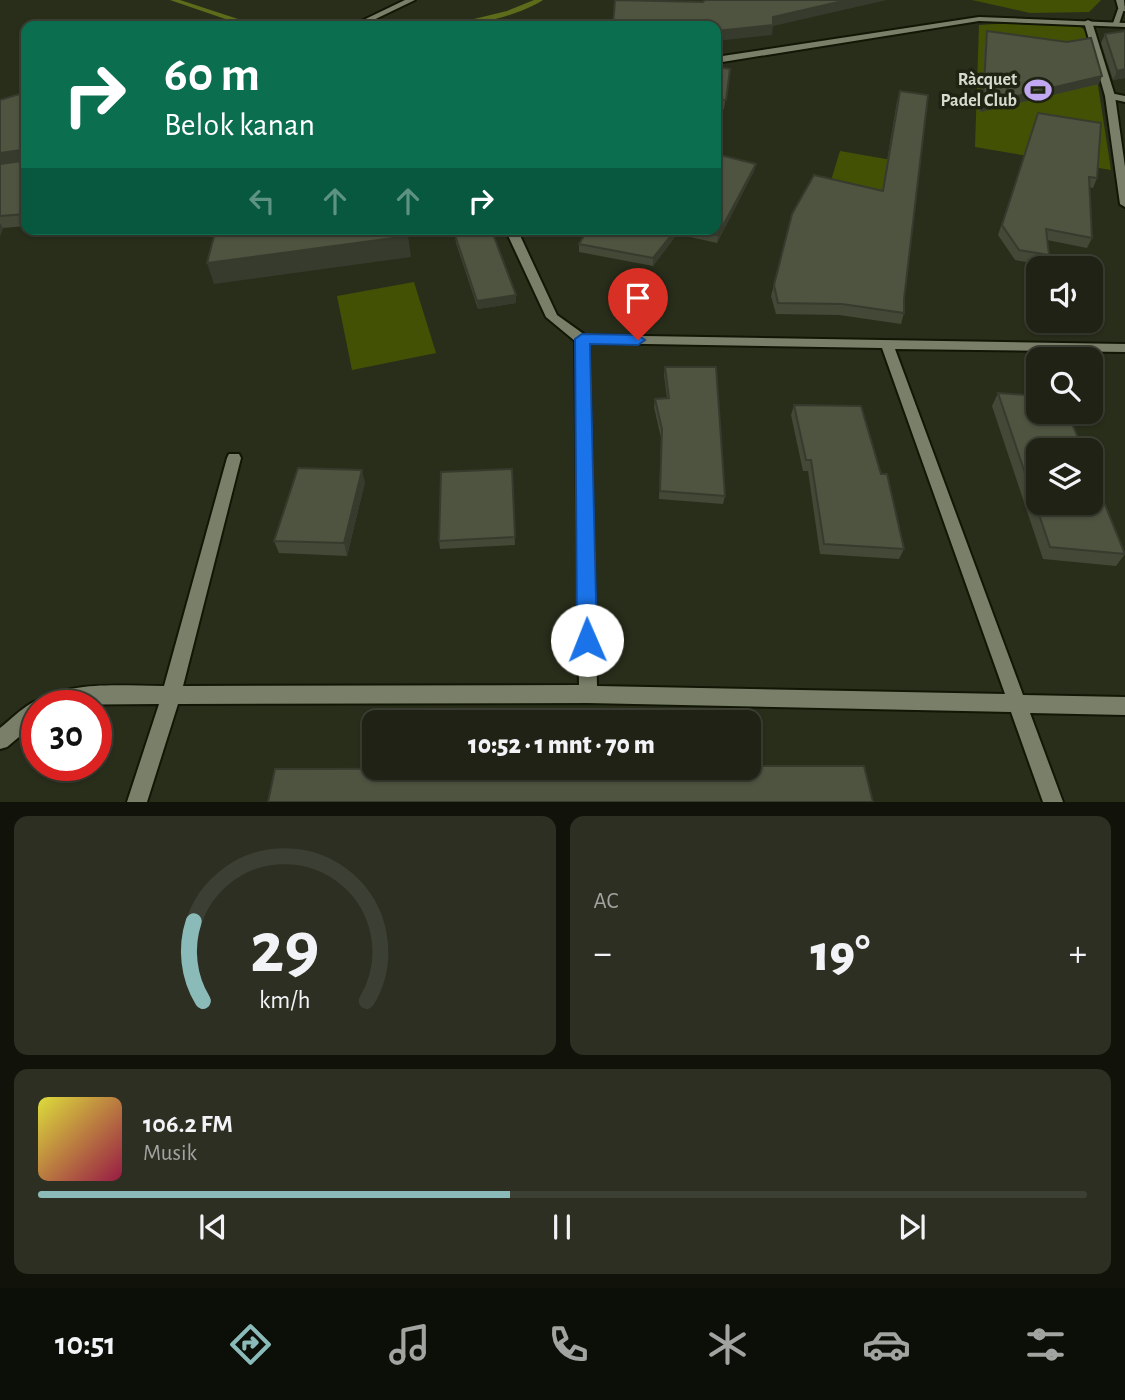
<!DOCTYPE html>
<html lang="id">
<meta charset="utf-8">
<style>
:root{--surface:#1f2214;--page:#2c2f22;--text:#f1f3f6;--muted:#a1a4a0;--line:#3c3f34;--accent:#8bbbb9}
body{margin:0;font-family:"Alegreya Sans",sans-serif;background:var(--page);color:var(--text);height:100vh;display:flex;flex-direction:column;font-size:26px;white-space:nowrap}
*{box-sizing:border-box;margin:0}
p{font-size:23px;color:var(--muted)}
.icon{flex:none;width:38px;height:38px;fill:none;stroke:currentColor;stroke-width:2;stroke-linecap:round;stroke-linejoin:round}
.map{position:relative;height:802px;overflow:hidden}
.sheet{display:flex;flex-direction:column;gap:14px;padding:14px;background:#11130b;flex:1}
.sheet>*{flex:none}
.top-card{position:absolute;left:21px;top:21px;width:700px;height:214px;border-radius:14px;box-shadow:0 2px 5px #0004,0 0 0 2px var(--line);background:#0b6e4f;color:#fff;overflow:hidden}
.controls{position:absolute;left:1026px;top:256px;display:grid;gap:14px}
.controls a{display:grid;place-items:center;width:77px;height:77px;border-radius:14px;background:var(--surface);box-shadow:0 2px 5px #0004,0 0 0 2px var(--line);font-size:35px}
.speed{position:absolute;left:21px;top:690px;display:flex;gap:14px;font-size:35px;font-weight:700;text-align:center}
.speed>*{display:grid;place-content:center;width:91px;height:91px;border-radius:50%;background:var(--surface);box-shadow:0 2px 5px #0004,0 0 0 2px var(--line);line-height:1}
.speed .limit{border:10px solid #d22;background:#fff;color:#111}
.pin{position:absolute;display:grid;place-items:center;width:60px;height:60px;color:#fff;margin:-72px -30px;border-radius:50% 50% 50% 0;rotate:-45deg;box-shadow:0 0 7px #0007}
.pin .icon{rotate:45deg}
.me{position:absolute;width:77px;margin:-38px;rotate:359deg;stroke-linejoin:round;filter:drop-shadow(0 0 5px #0008)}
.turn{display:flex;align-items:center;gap:24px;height:147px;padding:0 28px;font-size:32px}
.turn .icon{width:91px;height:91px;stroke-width:2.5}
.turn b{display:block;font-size:49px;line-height:60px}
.lanes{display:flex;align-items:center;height:66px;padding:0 28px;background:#0003;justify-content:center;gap:35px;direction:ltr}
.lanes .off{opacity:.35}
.big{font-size:52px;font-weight:800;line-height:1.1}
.sheet .widget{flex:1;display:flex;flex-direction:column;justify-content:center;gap:10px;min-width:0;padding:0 24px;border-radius:14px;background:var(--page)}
.sheet .dial{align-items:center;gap:0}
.dial svg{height:182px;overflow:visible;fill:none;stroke:var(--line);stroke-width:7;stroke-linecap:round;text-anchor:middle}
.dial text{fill:var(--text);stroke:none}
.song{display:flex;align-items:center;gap:21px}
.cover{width:84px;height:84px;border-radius:10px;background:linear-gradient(135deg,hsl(60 70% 55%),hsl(340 70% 35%))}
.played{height:7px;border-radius:4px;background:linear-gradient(90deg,var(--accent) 45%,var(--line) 45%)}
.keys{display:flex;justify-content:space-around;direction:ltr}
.heat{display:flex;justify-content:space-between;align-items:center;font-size:38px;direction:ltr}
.sheet .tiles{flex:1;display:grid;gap:14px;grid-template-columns:1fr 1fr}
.widget:last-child{grid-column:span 2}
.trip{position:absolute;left:362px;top:710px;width:399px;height:70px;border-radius:14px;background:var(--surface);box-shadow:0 2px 5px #0004,0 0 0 2px var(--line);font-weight:800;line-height:70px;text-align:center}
.tab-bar{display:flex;height:112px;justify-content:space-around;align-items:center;background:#0c0e08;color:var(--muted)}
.tab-bar .icon{width:49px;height:49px}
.tab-bar .on{color:var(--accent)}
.tab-bar b{font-size:32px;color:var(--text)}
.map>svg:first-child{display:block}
</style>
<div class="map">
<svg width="1125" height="802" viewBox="0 0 1125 802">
<rect width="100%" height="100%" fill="#292e1b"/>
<!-- green -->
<path fill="#435105" d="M972 0H1101L1089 12 1030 13Z
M1011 23 1079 26 1090 34 1111 170 975 147 979 25Z
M840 151 903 162 890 224 822 210Z
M414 282 436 353 352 370 337 296Z"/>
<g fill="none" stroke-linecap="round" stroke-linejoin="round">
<!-- stream -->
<path fill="#5c6c1a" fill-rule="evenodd" d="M170 0H180L238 19 279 26 237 23Z
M534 0H543C520 15 473 27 445 26L507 11Z"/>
<defs>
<path id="service" d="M1116 0H1124L1125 11H1119Z
M1110 93 1125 96V102L1107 98 1105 96Z"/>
<path id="minor" d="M405 0H415L361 26H351Z
M1125 6 1119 24 1112 26 1118 9Z
M1088 20 1092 22 1115 96 1125 167V207L1120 204 1105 96 1084 22Z
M505 229H517L557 315 585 335 1125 344V352L895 349 1023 695 1125 697V715L1030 713 1063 802H1043L1011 712 588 703 178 704 147 802H127L159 704 37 705V722L7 747 0 749V728C10 720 20 710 30 704 72 680 116 686 164 686L227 458 229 454H239L241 458 183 686 579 685 575 341 546 317ZM589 343 882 348 1005 694 597 686Z"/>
<path id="tertiary" d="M979 17 1125 23V27L979 21 716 63V57Z"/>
</defs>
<!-- service casing -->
<use href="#service" stroke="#121605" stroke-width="4"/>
<!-- minor casing -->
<use href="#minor" stroke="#121605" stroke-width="4"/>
<!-- tertiary casing -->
<use href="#tertiary" stroke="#121605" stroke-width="4"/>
<!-- service -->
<use href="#service" fill="#797f69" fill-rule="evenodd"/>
<!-- minor -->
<use href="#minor" fill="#797f69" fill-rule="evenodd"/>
<!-- tertiary -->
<use href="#tertiary" fill="#797f69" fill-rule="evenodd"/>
</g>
<!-- wall -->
<path fill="#434837" d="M987 31 1099 84 980 112 985 39Z
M1125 31V78L1113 80 1101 43 1105 34Z
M716 67 730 69 724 109 716 108Z
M900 91 904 313 901 324 839 315 776 314 771 296 774 285 882 191 897 101Z
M26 92V226L3 228 0 236V100Z
M1038 113 1097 178 1093 188 1089 187 1092 238 1087 248 1047 240 1049 255 1044 265 1015 260 998 235Z
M756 164 754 171 717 243 677 234 653 266 579 252V244L588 229H716Z
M455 235 516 295V303L478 309 456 243Z
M665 367 725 496 723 504 659 499 661 438 654 407 655 399 667 398 664 375Z
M998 393 1125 554 1116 566 1043 559 992 406Z
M794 405 904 549 899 559 820 554 808 471H803L791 415Z
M512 469 515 545 440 549 439 541Z
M365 482 347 556 279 553 274 541Z"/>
<!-- shaded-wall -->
<path fill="#373b2d" d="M847 0H887L773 26 772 35 716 41V31Z
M1125 69V78L1113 80 1117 71Z
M1102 76 1099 84 980 112 983 104Z
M22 150 26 162 0 165V153Z
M756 164 754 171 717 243 718 235Z
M0 223 3 228 0 236Z
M676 229H678L677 234 653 266V258Z
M408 236 411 257 214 284 207 263Z
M516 295V303L478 309 477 301Z
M362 470 365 482 347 556 344 543Z"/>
<!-- building -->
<path fill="#4e5440" stroke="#373b2d" stroke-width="2" d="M615 0 703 2 705 0H847L773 17V25L716 31V26H613Z
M987 31 1067 42 1091 38 1102 76 983 104Z
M1125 31V69L1117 71 1105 34Z
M716 67 730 69 726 100 716 99Z
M900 91 928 95 904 299V313L842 304 778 303 774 285 792 214 814 175 883 191Z
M26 92V214L0 216V164L21 161 22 150 0 153V100Z
M1038 113 1101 123 1097 178 1089 177 1092 238 1046 229 1049 255 1019 250 1002 225Z
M716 154 756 164 718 235 691 229H716Z
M216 229H405L408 236 207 263Z
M491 229 516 295 477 301 455 235Z
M588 229H676L653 258 579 244Z
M665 367H716L725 496 660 491 662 429 655 399 669 398Z
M998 393 1038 396V411H1067L1083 450H1038V502H1090V468L1125 554 1050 547Z
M794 405 861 406 881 474H887L904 549 824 544 811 460H806Z
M298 468 362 470 344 543 274 541Z
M512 469 515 537 439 541 441 472Z
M749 766H864L873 802H268L275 769 749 768Z"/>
<!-- route -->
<path fill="#1a73e8" stroke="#114b97" stroke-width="2" d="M582 334 638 335 645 340 638 345 590 344 597 640 594 646 587 649 580 646 577 640 575 339Z"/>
<!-- icons -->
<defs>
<symbol id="stadium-bare" viewBox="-9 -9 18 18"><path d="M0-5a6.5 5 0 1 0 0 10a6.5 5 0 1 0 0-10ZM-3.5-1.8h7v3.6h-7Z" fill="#c2a7f2" stroke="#1f2412" stroke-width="2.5" paint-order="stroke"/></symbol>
</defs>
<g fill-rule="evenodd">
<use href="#stadium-bare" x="1019" y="71" width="38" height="38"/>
</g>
<g text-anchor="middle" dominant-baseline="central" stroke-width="7" stroke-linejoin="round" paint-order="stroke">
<!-- far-poi labels -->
<g font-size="18" font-weight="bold" fill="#d6d9cd" stroke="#1f2412" text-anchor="end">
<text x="1017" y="80">Ràcquet<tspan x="1017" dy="21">Padel Club</tspan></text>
</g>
</g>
</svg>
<div class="controls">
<a><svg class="icon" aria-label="sound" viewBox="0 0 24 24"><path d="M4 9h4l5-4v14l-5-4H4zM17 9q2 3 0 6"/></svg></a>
<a><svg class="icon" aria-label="search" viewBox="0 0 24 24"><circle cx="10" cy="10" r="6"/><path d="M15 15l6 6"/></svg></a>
<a><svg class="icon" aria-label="layers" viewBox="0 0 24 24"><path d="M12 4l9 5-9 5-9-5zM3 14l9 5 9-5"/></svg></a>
</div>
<div class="speed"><div class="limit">30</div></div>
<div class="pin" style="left:638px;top:340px;background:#d93025"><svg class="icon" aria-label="arrive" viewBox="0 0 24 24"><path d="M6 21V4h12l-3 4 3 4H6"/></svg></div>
<svg class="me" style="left:587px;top:640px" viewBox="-20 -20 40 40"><circle r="19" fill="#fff"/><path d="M0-13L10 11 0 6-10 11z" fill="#1a73e8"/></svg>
<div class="trip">10:52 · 1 mnt · 70 m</div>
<div class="top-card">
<div class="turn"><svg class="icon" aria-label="right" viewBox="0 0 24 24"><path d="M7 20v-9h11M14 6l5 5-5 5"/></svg><div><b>60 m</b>Belok kanan</div></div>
<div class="lanes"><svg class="icon off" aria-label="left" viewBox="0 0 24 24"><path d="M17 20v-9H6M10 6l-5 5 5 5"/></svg><svg class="icon off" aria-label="ahead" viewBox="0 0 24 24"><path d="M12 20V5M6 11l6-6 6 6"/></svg><svg class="icon off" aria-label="ahead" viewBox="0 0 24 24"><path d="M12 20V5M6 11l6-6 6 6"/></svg><svg class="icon" aria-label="right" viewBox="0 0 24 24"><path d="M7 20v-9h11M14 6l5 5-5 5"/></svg></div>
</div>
</div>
<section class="sheet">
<div class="tiles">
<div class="widget dial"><svg viewBox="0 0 100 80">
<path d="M14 69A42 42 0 1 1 86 69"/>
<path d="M14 69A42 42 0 0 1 10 34" stroke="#8bbbb9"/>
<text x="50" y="56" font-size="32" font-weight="700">29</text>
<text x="50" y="72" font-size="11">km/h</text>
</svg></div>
<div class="widget"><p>AC</p>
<div class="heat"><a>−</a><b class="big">19°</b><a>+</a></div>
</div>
<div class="widget">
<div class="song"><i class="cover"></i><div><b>106.2 FM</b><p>Musik</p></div></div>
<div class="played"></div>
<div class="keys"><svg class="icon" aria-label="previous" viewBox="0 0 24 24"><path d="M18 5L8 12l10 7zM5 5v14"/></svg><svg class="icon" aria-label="pause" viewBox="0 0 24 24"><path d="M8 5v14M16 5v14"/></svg><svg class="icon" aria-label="next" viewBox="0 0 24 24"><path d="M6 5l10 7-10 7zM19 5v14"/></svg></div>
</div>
</div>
</section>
<nav class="tab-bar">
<b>10:51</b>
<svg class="icon on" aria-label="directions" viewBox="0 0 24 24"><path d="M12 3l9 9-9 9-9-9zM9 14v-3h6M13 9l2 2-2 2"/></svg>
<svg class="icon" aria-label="music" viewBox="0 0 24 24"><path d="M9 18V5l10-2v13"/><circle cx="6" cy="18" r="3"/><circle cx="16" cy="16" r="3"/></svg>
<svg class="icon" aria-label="phone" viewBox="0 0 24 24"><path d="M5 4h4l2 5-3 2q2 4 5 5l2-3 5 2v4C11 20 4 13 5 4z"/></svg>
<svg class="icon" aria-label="climate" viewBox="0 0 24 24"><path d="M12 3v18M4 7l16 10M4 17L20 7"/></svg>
<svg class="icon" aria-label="car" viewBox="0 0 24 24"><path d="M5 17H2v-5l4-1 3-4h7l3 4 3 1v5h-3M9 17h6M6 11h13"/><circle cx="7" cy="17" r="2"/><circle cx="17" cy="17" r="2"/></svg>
<svg class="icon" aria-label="filters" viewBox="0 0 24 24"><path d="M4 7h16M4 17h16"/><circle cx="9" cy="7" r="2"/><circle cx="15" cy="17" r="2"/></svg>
</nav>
